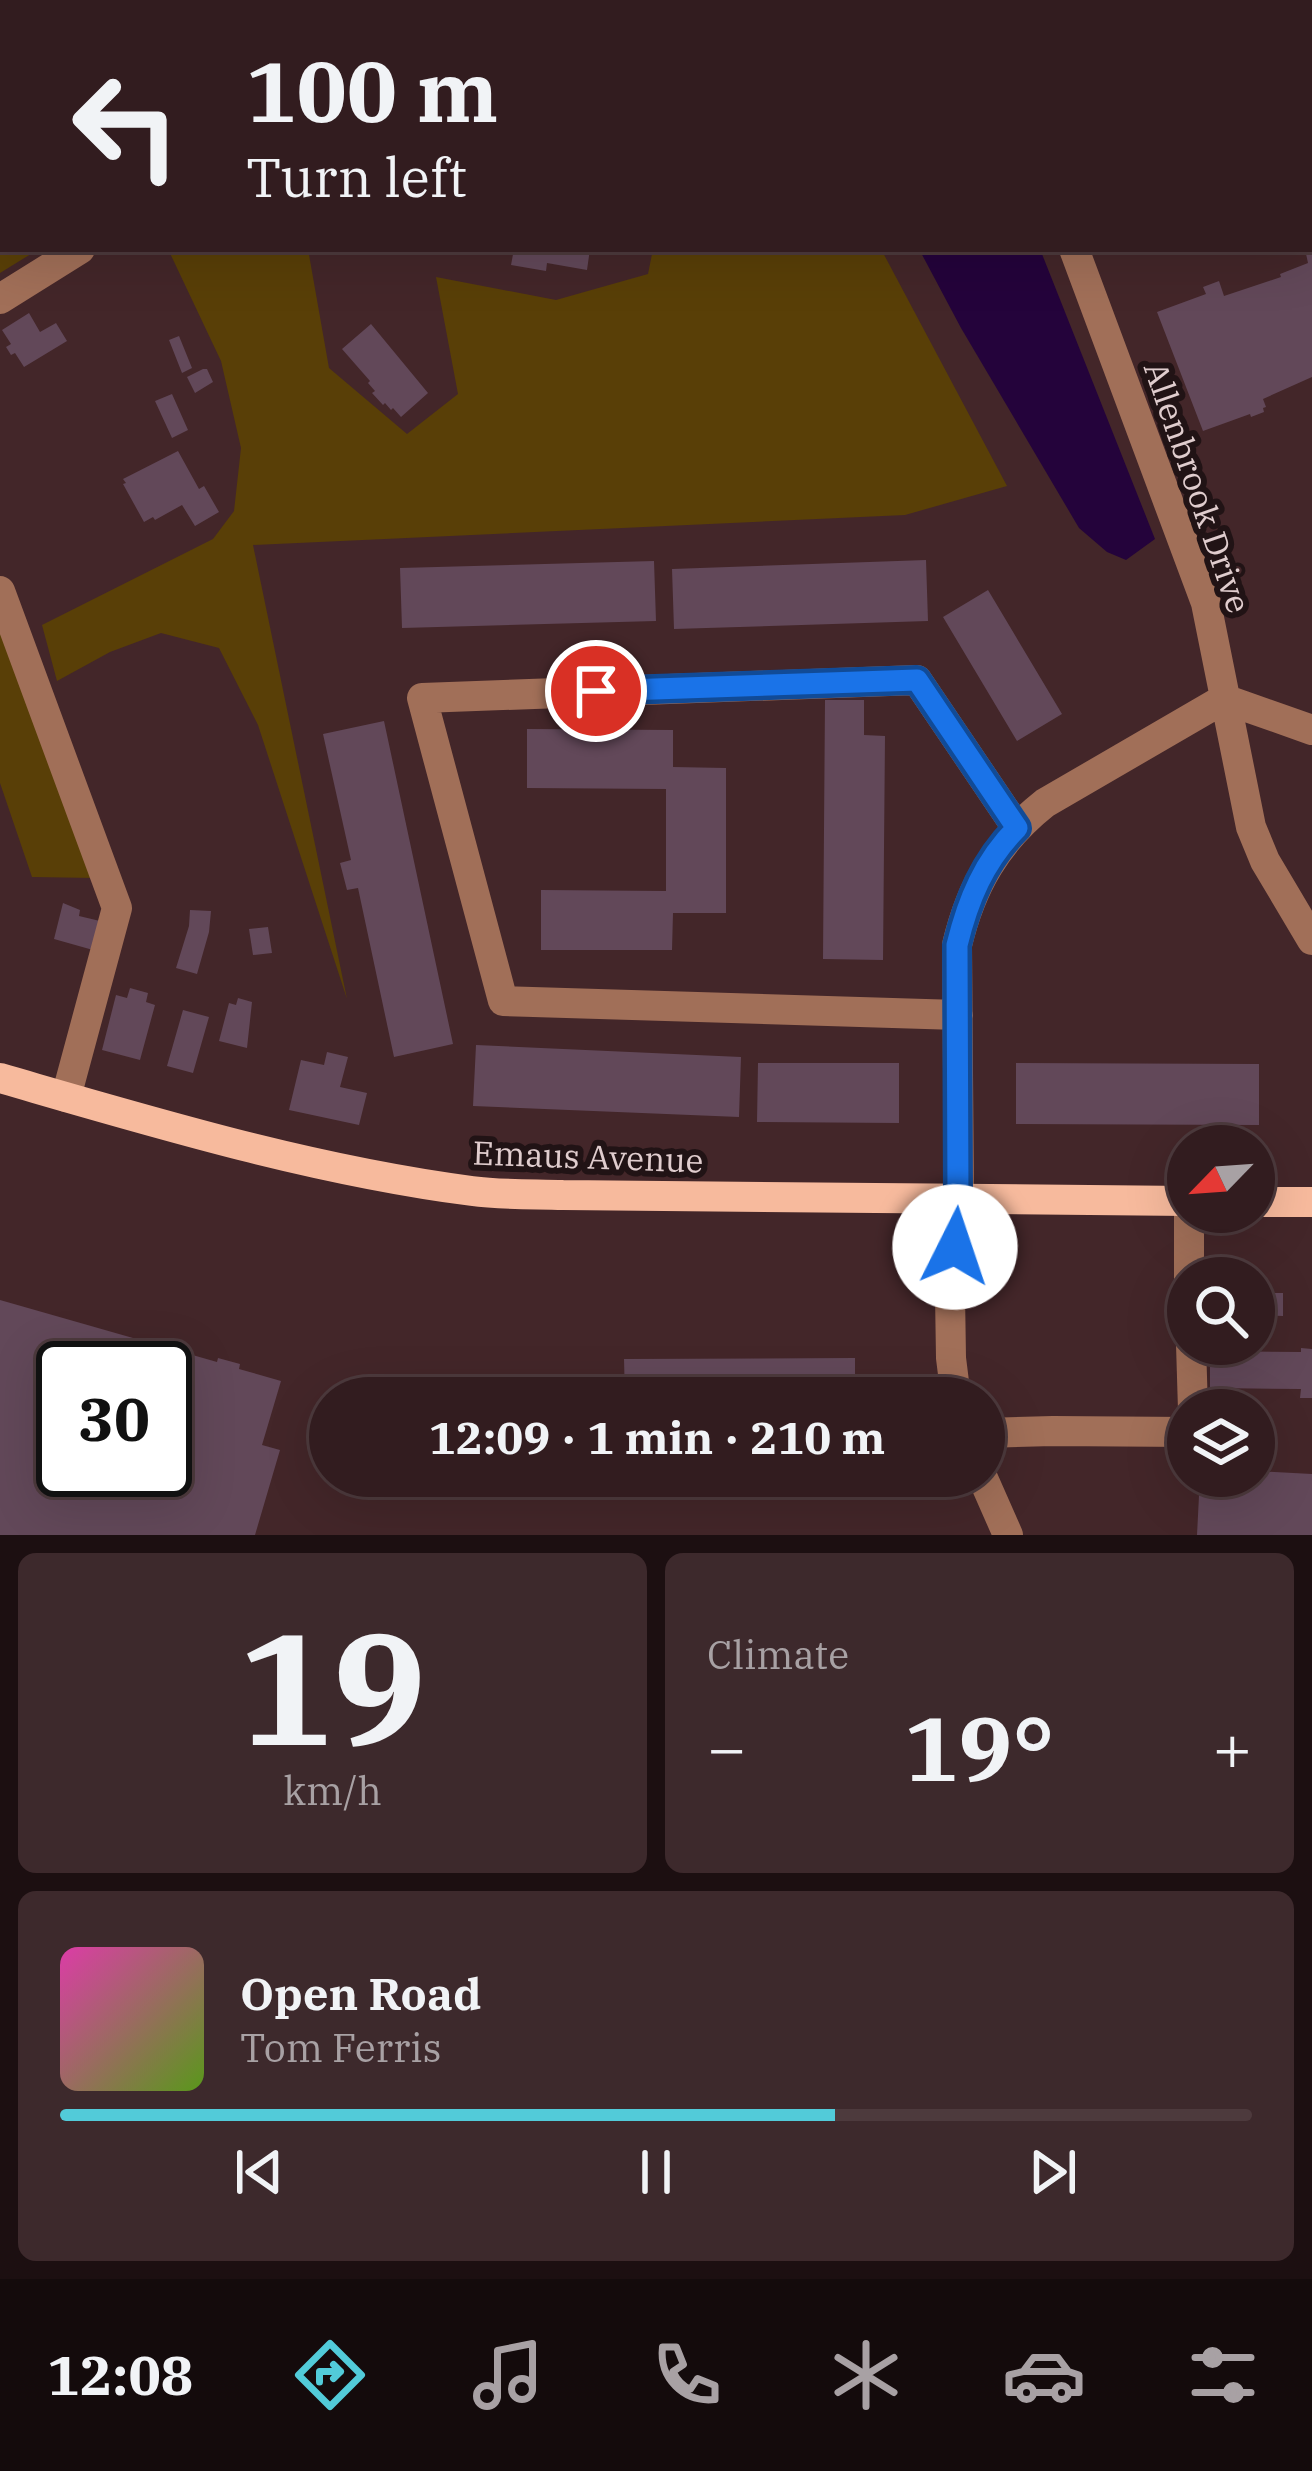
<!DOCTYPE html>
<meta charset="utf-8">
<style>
:root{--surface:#321c1f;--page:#3d292c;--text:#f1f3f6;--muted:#a8a1a4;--line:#4d3a3d;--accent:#52cbd9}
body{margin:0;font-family:"IBM Plex Serif",serif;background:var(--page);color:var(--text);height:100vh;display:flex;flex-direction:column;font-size:45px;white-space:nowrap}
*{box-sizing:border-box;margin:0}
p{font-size:39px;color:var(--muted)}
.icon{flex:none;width:66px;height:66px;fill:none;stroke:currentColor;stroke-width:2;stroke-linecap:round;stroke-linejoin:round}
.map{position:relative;height:1535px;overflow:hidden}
.side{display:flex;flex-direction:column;gap:18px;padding:18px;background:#1c0f11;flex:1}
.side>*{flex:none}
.banner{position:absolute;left:0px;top:0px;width:1314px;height:252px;box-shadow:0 12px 48px #0002,0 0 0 3px var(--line);background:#321c1f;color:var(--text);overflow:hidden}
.needle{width:78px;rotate:245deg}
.controls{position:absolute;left:1167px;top:1125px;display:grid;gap:24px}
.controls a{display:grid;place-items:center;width:108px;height:108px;border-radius:50%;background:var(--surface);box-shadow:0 12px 48px #0002,0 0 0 3px var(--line);font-size:60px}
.speed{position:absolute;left:36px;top:1341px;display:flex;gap:24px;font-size:60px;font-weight:700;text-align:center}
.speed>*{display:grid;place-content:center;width:156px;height:156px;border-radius:50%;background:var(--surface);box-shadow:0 12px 48px #0002,0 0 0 3px var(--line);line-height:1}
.speed .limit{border:6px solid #111;border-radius:18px;background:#fff;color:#111}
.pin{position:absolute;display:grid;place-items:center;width:102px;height:102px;color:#fff;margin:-51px;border:6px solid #fff;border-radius:50%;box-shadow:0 3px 12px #0007}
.me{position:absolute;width:132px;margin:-66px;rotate:4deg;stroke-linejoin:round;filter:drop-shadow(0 0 9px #0008)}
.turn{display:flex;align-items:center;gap:42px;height:252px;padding:0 48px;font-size:54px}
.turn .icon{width:156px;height:156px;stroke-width:2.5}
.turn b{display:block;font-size:84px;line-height:102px}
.big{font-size:90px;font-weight:700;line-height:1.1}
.side .widget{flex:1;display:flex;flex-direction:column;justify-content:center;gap:18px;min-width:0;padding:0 42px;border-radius:18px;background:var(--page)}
.side .dial{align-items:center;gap:0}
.dial b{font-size:156px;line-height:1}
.song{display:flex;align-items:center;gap:36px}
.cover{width:144px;height:144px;border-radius:18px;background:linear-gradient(135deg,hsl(320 70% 55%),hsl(90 70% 35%))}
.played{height:12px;border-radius:6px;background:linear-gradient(90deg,var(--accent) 65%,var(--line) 65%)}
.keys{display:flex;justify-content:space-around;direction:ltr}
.heat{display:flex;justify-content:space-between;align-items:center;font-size:66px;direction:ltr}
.side .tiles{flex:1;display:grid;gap:18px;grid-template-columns:1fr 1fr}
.widget:last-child{grid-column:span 2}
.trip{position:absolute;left:309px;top:1377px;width:696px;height:120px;border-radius:60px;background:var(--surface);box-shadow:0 12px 48px #0002,0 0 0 3px var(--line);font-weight:700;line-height:120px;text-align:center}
.menu{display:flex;height:192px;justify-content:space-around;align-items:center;background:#140b0c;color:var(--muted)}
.menu .icon{width:84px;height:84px}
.menu .current{color:var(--accent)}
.menu b{font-size:54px;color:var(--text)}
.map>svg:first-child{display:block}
</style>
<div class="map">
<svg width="1312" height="1535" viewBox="0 0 1312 1535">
<rect width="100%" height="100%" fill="#432629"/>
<!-- green -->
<path fill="#593f07" d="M0 0H268L267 3H3V249H39L0 273Z
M168 249H308L329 368 407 434 458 394 436 277 556 300 648 274 653 249H881L1007 486 905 515 253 545 347 999 258 725 219 648 161 633 110 652 57 681 42 625 213 539 234 511 241 448 221 361Z
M0 627 95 878 32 877 0 783Z"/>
<!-- water -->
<path fill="#24033b" d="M919 249H1040L1155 539 1126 560 1107 552 1079 528 961 328Z"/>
<!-- building -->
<path fill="#624859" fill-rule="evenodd" d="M514 249H590L587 270 547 263 546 271 511 265Z
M1305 249H1312V377L1263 399 1266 407 1263 408 1264 412 1251 417 1250 414 1203 431 1157 312 1206 294 1203 287 1219 281 1224 296 1281 277 1280 274 1308 263Z
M29 313 40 332 56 323 67 341 24 367 15 353 11 355 6 347 11 344 2 330Z
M371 324 428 393 401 417 393 408 391 410 385 403 383 405 372 393 375 391 368 383 370 381 342 349Z
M179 336 192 368 182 373 169 340Z
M203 369H207L213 382 195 393 187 377Z
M172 394 188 430 172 438 155 401Z
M178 451 199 489 204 486 219 512 195 526 182 505 155 520 153 517 144 522 123 484 126 483 123 479Z
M926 560 928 621 674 629 672 569Z
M654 561 656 621 402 628 400 568Z
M988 590 1062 714 1017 741 943 617Z
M825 700H864V735L885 736 883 960 823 959Z
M384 721 453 1044 394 1057 358 888 347 890 340 863 351 860 323 734Z
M527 729 673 730V767L726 768V913H673L672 950H541V890L666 891V789L527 788Z
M63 903 80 910 79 916 100 921 93 950 54 939Z
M190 910 211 911 209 932 197 974 176 968 189 926Z
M268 927 272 953 253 955 249 929Z
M130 988 148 993 146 1002 155 1005 140 1060 102 1050 116 995 127 998Z
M238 998 252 1002 247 1048 219 1041 229 1003 236 1005Z
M183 1010 209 1017 193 1073 167 1066Z
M476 1045 741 1057 739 1117 473 1106Z
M327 1052 348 1057 340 1087 367 1093 359 1125 289 1110 301 1060 324 1065Z
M758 1063H899V1123L757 1122Z
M1016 1063 1259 1064V1125L1016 1124Z
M1254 1293H1283V1316L1254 1315Z
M0 1300 217 1362 218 1358 240 1364 239 1369 281 1381 262 1445 280 1450 255 1535H0ZM63 1368H165V1470H63Z
M1301 1348 1312 1349V1398H1300L1301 1389 1210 1388V1351L1301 1352Z
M855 1358V1398H625L624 1359Z
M1254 1471 1312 1474V1535H1197L1200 1476H1254Z"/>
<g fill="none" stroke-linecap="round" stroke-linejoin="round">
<!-- minor -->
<path stroke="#a16f58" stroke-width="30" d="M982 0 983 3
M1074 249 1206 603 1251 827 1265 861 1312 940
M0 299 80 249
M0 591 117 908 66 1097
M1224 699 1312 730
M958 1015 503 1001 422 698 917 680 1017 828
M1189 1212V1278
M1191 1344 1193 1410
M956 1398 951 1358 950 1294 959 1199 957 945C971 886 997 841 1045 803L1224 699
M984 1433 1053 1431 1188 1432
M982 1476 1008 1535"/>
<!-- major -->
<path stroke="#f7ba9d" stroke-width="30" d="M0 1078C156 1123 311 1170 472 1191 502 1195 533 1194 563 1195L1188 1201
M1254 1202H1312"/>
</g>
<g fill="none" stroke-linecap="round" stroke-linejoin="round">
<defs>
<path id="route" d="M596 691 917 680 1017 828C984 861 968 900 957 945L958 1199 955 1247"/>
</defs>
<!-- route casing -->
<use href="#route" stroke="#114b97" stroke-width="30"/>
<!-- route -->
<use href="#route" stroke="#1a73e8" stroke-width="21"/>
</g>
<g text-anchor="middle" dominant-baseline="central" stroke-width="12" stroke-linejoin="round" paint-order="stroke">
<!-- street labels -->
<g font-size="33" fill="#e0cdce" stroke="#211315">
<text transform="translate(1198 487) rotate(71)">Allenbrook Drive</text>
<text transform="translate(588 1156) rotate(2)">Emaus Avenue</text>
</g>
</g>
</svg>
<div class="controls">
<a><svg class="needle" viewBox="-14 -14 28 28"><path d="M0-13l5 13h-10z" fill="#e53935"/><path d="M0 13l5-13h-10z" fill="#a8a1a4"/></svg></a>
<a><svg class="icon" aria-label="search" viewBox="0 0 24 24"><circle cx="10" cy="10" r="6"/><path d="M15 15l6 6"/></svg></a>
<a><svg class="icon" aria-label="layers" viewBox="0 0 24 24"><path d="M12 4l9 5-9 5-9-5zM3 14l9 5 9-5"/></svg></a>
</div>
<div class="speed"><div class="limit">30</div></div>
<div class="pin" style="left:596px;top:691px;background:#d93025"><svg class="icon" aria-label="arrive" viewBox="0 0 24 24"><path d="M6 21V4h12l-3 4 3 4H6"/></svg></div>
<svg class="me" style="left:955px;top:1247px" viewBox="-20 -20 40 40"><circle r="19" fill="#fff"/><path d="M0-13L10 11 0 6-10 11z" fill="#1a73e8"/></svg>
<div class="trip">12:09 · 1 min · 210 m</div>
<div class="banner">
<div class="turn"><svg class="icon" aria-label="left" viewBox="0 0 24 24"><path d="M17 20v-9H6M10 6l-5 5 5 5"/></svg><div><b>100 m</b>Turn left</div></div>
</div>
</div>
<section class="side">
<div class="tiles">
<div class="widget dial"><b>19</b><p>km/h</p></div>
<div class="widget"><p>Climate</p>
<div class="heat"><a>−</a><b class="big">19°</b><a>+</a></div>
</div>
<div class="widget">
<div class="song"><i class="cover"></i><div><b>Open Road</b><p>Tom Ferris</p></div></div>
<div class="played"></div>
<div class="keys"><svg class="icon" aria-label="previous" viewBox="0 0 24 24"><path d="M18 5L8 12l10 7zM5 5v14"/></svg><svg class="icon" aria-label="pause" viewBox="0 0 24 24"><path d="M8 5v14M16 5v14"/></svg><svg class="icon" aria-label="next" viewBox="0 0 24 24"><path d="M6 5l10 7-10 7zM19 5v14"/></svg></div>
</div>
</div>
</section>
<nav class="menu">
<b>12:08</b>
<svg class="icon current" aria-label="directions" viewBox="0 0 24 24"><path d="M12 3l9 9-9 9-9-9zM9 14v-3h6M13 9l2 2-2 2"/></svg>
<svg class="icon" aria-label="music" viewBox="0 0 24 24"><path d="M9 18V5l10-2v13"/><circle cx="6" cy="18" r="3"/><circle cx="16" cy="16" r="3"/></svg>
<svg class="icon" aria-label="phone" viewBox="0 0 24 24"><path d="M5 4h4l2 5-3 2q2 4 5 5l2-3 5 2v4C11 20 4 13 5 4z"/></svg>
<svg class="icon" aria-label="climate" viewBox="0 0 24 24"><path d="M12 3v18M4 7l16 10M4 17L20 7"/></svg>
<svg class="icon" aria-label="car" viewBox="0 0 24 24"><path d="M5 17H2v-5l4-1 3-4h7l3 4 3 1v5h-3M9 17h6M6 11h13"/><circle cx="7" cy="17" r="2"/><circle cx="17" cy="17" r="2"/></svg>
<svg class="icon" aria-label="filters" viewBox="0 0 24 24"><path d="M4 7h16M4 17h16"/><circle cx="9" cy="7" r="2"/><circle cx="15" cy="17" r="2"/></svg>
</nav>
